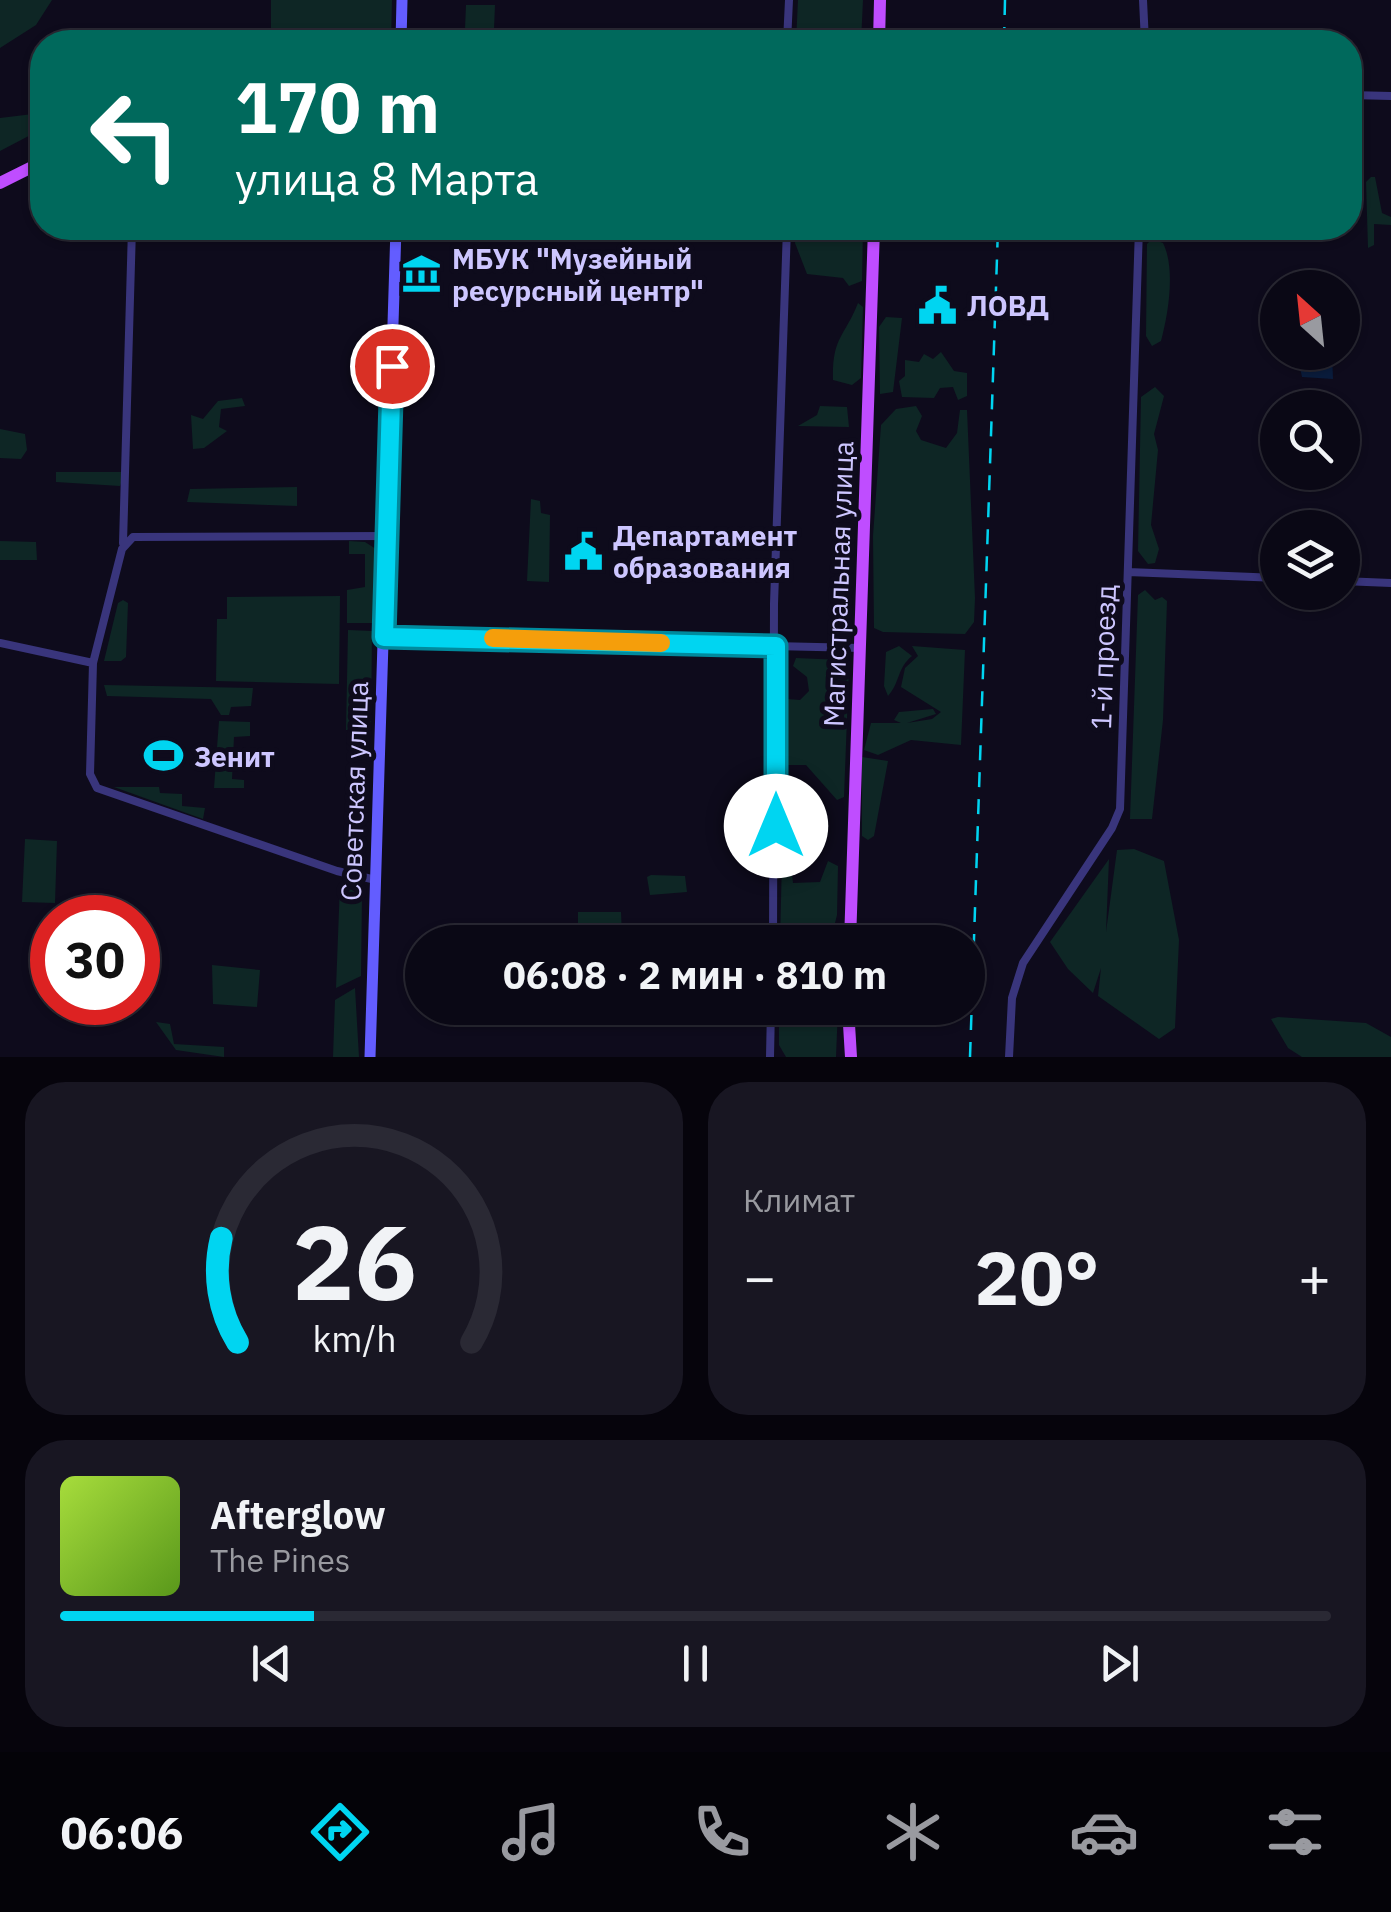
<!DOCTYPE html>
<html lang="ru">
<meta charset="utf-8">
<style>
:root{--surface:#0a0815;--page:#181622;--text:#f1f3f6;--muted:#999aa0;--line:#2a2934;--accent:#00d5f1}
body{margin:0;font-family:"IBM Plex Sans",sans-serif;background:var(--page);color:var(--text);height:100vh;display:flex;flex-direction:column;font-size:38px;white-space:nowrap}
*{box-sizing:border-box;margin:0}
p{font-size:32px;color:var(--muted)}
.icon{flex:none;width:55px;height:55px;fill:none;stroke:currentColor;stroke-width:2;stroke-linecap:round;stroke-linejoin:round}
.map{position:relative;height:1057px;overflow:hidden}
.side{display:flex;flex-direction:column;gap:25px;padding:25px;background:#06040c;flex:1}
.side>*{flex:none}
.guide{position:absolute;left:30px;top:30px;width:1332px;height:210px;border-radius:40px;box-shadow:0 2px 8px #0004,0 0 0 2px var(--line);background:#00695c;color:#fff;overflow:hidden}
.needle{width:65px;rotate:333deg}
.fabs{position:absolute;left:1260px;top:270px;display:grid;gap:20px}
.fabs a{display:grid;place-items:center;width:100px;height:100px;border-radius:50%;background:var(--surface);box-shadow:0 2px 8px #0004,0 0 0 2px var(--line);font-size:50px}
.speed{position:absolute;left:30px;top:895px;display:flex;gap:20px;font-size:50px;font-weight:700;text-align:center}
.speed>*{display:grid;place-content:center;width:130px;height:130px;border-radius:50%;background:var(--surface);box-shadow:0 2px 8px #0004,0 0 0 2px var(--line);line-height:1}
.speed .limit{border:15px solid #d22;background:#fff;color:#111}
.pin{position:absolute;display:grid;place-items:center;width:85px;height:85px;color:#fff;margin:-42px;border:5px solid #fff;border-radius:50%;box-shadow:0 2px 10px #0007}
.me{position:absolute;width:110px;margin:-55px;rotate:0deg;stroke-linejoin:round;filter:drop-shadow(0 0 8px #0008)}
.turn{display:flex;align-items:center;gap:35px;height:210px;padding:0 40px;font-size:45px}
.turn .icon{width:130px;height:130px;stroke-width:2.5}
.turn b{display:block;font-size:70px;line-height:85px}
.big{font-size:75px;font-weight:700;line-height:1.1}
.side .card{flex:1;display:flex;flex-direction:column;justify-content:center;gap:15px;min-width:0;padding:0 35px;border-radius:40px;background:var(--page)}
.side .dial{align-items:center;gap:0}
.dial svg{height:260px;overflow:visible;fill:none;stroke:var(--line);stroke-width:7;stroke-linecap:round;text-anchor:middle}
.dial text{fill:var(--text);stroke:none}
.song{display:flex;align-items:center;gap:30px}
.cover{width:120px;height:120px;border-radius:15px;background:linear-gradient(135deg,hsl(80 70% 55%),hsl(90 70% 35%))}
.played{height:10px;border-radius:5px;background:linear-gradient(90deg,var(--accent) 20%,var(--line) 20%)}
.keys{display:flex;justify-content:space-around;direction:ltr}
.heat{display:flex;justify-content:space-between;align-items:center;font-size:55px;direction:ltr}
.side .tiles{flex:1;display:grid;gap:25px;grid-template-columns:1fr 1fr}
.card:last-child{grid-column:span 2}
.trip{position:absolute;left:405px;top:925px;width:580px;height:100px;border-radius:50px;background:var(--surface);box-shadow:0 2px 8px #0004,0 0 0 2px var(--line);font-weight:700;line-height:100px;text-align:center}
.tabs{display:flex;height:160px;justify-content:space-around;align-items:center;background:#040308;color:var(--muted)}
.tabs .icon{width:70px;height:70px}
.tabs .on{color:var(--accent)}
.tabs b{font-size:45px;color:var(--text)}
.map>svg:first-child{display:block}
</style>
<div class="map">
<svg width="1391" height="1057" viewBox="0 0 1391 1057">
<rect width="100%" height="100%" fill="#0e0b1c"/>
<!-- green -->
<path fill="#0e2625" d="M0 0H52L36 25 0 48Z
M271 0H392L391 42H271Z
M798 0H863L861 42H796Z
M466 5H495L494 29H465Z
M33 114 42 129 0 151V118Z
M1371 177H1375L1382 213 1391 217V225L1374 224V245L1368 248 1366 182Z
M796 228H863L862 281 849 286 843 278 807 274 795 243Z
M1152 239 1163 243C1176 269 1168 315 1161 341L1152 346 1146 336 1147 244Z
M858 303 863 307 861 378 852 385 833 380C832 337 844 338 858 303Z
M886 317 902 318 893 392 880 394 879 327Z
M941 352 954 371 967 373V396L958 400 953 387 940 388 934 398 902 397 899 381 905 376V360L919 362 924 354 933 359Z
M1155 387 1164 396 1154 434 1158 450 1151 525 1159 549 1155 563 1148 564 1138 551 1141 397Z
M242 398 245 406 221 409 219 427 227 431 204 448 193 449 191 415 203 419 218 401Z
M820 406 847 407 849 427 798 426 817 415Z
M916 406 922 416 916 431 921 440 946 448 957 433 960 410H967L975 598 974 622 965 634 883 632 874 628 873 536 881 425 896 409Z
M0 429 25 434 27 450 21 459 0 458Z
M56 472H125L120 486 56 482Z
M297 487V506L187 502 190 489Z
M531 499 540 501 541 513 550 515 549 582 527 581Z
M0 541 36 542 37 560H0Z
M349 541 365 542 376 549 374 623H347V590L365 587V554H349Z
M1145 590 1155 600 1162 597 1167 601 1163 720 1152 819H1130L1138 595Z
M340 596 339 684 216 681 217 619H227V597Z
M123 600 128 603 126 657 121 661H104L118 603Z
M348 630 372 631 371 731 346 730Z
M899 646 912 656C897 668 900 683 888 696L884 686 886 652Z
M912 646 965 650 961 745 911 740 878 755 864 750 871 723H901L894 720 899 712 933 709 936 714 907 723 932 719 941 712 901 687 905 668 918 656Z
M796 658 842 660 849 665 844 797 837 800 806 765H788L787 699 800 700 809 691 807 677 793 666Z
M104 685 253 688 251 706 231 707 229 715H221L211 699 107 696Z
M219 721 250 722V736L234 737 232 779 244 780V788H214Z
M862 757 888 761 874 836 868 840 862 836Z
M114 787H159L160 793 182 794V806L205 808 203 819Z
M25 839 57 841 55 903 22 902Z
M1134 849 1164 861 1179 940 1175 1028 1159 1039 1098 996 1101 968 1093 993 1068 969 1050 942 1109 859 1106 932 1117 850Z
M782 858 790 859 793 883 820 882 828 861 838 866 837 915 833 931 838 942H780Z
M651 875 685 876 687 892 650 895 647 877Z
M340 884 362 895 361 976 336 988Z
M578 912H621L622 936H578Z
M212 965 260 970 257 1007 213 1004Z
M355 988 359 1057H333L335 1000Z
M779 1008H838L836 1057H786L779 1045Z
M1278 1017 1366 1023 1391 1037V1057H1302L1288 1048 1271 1019Z
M156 1022 170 1024 174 1044 224 1047V1057L176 1050Z"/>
<!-- water -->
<path fill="#0a1c3c" d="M1297 353H1332L1333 379 1302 377Z"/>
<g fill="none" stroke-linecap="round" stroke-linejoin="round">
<!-- minor -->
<path stroke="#39357c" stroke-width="8" d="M1143 0 1145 42
M787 42 789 0
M1350 95 1391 96
M123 543 132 228
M1128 572 1278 578
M1342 581 1391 583
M384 637 861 648
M0 643 93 663
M376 880 337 871 97 788 90 774 93 663 122 549 133 537 386 536
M773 942 774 604 787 228
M770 1057 771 1008
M1009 1057 1012 998 1023 963 1112 828 1120 809 1139 228"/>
<!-- secondary -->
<path stroke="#635dff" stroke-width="11" d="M401 42 402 0
M370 1057 396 228"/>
<!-- primary -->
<path stroke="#bf4dff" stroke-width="12" d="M879 42 880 0
M0 183 42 162
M850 942 874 228
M848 1008 851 1057"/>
<!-- rail -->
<path stroke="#00d5f1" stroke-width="2.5" stroke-dasharray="15 12" stroke-linecap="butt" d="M1004 42 1005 0
M970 1057 998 228"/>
</g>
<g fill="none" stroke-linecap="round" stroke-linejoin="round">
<defs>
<path id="route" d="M392 366 384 637 776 646V826"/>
</defs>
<!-- route casing -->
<use href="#route" stroke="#008a9d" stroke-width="25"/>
<!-- route -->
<use href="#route" stroke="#00d5f1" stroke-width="18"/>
<!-- slow -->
<path stroke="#f59e0b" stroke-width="18" d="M493 638 661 643"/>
</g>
<!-- icons -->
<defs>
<symbol id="museum-bare" viewBox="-9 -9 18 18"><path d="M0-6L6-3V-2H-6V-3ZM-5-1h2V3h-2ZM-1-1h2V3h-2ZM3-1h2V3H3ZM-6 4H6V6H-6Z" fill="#00d5f1" stroke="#0e0b1c" stroke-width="2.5" paint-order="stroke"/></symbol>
<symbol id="civic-bare" viewBox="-9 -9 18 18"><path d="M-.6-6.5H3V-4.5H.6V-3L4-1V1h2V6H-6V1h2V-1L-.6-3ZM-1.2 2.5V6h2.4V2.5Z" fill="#00d5f1" stroke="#0e0b1c" stroke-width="2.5" paint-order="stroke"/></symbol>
<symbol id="stadium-bare" viewBox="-9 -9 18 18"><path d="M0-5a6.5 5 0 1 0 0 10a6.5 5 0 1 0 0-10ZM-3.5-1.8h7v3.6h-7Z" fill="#00d5f1" stroke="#0e0b1c" stroke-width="2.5" paint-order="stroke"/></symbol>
</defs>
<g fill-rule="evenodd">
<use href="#museum-bare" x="394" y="246" width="55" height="55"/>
<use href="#civic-bare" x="910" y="278" width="55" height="55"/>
<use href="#civic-bare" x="556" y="524" width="55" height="55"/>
<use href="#stadium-bare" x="136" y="728" width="55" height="55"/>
</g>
<g text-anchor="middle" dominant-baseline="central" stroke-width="10" stroke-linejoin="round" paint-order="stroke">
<!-- poi labels -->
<g font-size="28" font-weight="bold" fill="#cdc6ff" stroke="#0e0b1c" text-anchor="start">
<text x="452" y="258">МБУК "Музейный<tspan x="452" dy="32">ресурсный центр"</tspan></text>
<text x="967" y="305">ЛОВД</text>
<text x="613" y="535">Департамент<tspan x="613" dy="32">образования</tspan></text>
<text x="194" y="756">Зенит</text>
</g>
<!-- street labels -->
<g font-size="28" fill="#cdc6ff" stroke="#0e0b1c">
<text transform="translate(838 584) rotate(-88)">Магистральная улица</text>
<text transform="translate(1103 657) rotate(-88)">1-й проезд</text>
<text transform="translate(354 791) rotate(-88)">Советская улица</text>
</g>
</g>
</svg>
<div class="fabs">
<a><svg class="needle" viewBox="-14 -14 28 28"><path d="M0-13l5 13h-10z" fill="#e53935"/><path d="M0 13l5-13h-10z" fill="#999aa0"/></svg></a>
<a><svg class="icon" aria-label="search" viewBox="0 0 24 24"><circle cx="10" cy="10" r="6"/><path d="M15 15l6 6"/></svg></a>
<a><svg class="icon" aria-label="layers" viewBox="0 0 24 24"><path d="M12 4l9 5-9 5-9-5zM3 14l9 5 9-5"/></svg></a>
</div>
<div class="speed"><div class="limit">30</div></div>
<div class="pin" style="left:392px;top:366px;background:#d93025"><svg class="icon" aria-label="arrive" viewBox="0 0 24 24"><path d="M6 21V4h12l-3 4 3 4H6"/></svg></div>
<svg class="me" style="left:776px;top:826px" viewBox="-20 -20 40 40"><circle r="19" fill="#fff"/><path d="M0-13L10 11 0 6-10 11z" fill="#00d5f1"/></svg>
<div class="trip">06:08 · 2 мин · 810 m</div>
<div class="guide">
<div class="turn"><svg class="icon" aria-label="left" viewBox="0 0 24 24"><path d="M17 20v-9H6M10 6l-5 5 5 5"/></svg><div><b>170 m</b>улица 8 Марта</div></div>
</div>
</div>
<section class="side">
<div class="tiles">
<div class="card dial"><svg viewBox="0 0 100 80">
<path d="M14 69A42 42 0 1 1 86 69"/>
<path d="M14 69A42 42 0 0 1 9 37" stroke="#00d5f1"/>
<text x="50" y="56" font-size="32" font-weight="700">26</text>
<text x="50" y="72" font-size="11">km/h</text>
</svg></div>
<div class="card"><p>Климат</p>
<div class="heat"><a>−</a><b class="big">20°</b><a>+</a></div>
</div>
<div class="card">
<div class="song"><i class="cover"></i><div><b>Afterglow</b><p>The Pines</p></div></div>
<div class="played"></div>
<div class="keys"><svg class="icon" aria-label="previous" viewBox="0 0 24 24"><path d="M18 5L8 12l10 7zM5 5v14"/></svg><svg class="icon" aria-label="pause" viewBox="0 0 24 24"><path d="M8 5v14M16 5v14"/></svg><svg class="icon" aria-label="next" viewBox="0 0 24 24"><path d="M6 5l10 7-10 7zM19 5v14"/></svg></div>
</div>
</div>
</section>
<nav class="tabs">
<b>06:06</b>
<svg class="icon on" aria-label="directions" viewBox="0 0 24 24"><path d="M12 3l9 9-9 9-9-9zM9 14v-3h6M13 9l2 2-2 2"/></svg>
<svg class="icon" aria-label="music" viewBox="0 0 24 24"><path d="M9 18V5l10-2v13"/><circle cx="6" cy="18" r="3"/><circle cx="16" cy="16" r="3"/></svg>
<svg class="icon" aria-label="phone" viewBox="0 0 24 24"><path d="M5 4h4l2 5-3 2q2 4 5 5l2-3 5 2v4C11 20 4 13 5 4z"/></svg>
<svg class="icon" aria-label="climate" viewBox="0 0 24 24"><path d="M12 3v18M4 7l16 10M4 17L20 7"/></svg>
<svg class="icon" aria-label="car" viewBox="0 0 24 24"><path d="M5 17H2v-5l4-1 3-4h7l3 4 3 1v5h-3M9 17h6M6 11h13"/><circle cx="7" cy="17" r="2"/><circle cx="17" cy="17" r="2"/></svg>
<svg class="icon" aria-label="filters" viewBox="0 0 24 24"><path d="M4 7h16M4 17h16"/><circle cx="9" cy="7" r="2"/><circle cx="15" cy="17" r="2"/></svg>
</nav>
